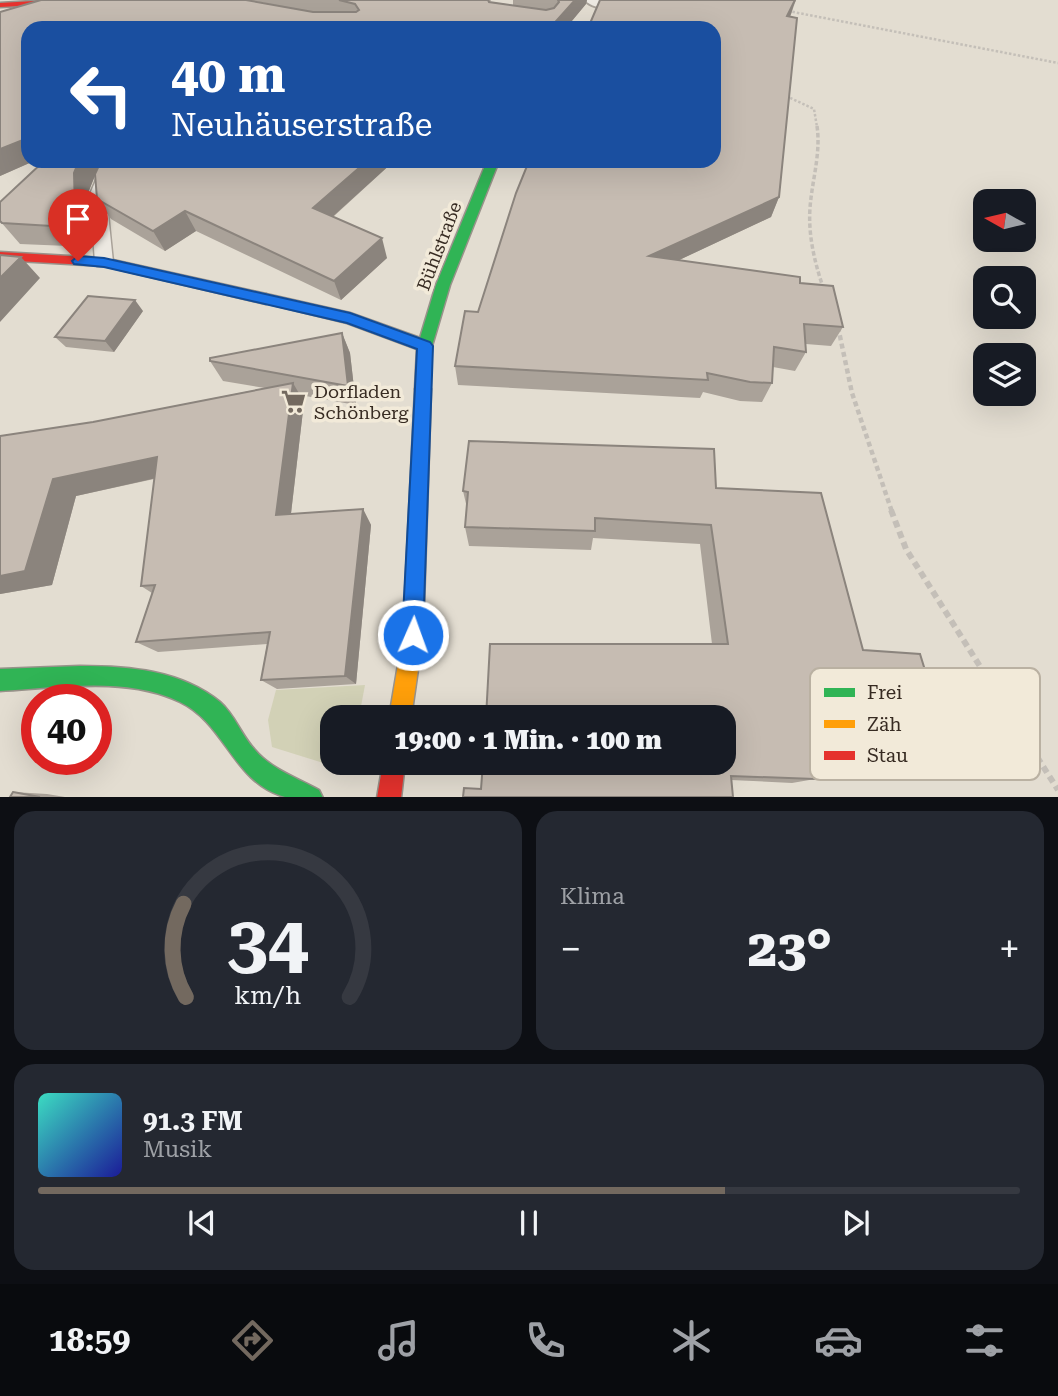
<!DOCTYPE html>
<html lang="de">
<meta charset="utf-8">
<style>
:root{--surface:#171b24;--page:#242831;--text:#f1f3f6;--muted:#9ea1a6;--line:#363941;--accent:#73695f}
body{margin:0;font-family:"Roboto Serif",serif;background:var(--page);color:var(--text);height:100vh;display:flex;flex-direction:column;font-size:26px;white-space:nowrap}
*{box-sizing:border-box;margin:0}
p{font-size:23px;color:var(--muted)}
.icon{flex:none;width:38px;height:38px;fill:none;stroke:currentColor;stroke-width:2;stroke-linecap:round;stroke-linejoin:round}
.map{position:relative;height:797px;overflow:hidden}
.details{display:flex;flex-direction:column;gap:14px;padding:14px;background:#0d0f14;flex:1}
.details>*{flex:none}
.banner{position:absolute;left:21px;top:21px;width:700px;height:147px;border-radius:21px;box-shadow:0 7px 28px #0002;background:#1a4fa0;color:#fff;overflow:hidden}
.needle{width:46px;rotate:278deg}
.controls{position:absolute;left:973px;top:189px;display:grid;gap:14px}
.controls a{display:grid;place-items:center;width:63px;height:63px;border-radius:14px;background:var(--surface);box-shadow:0 7px 28px #0002;font-size:35px}
.speed{position:absolute;left:21px;top:684px;display:flex;gap:14px;font-size:35px;font-weight:700;text-align:center}
.speed>*{display:grid;place-content:center;width:91px;height:91px;border-radius:50%;background:var(--surface);box-shadow:0 7px 28px #0002;line-height:1}
.speed .limit{border:10px solid #d22;background:#fff;color:#111}
.pin{position:absolute;display:grid;place-items:center;width:60px;height:60px;color:#fff;margin:-72px -30px;border-radius:50% 50% 50% 0;rotate:-45deg;box-shadow:0 0 7px #0007}
.pin .icon{rotate:45deg}
.me{position:absolute;width:77px;margin:-38px;rotate:2deg;stroke-linejoin:round;filter:drop-shadow(0 0 5px #0008)}
.turn{display:flex;align-items:center;gap:24px;height:147px;padding:0 35px;font-size:32px}
.turn .icon{width:91px;height:91px;stroke-width:2.5}
.turn b{display:block;font-size:49px;line-height:60px}
.big{font-size:52px;font-weight:800;line-height:1.1}
.details .tile{flex:1;display:flex;flex-direction:column;justify-content:center;gap:10px;min-width:0;padding:0 24px;border-radius:21px;background:var(--page)}
.details .dial{align-items:center;gap:0}
.dial svg{height:182px;overflow:visible;fill:none;stroke:var(--line);stroke-width:7;stroke-linecap:round;text-anchor:middle}
.dial text{fill:var(--text);stroke:none}
.song{display:flex;align-items:center;gap:21px}
.cover{width:84px;height:84px;border-radius:10px;background:linear-gradient(135deg,hsl(170 70% 55%),hsl(240 70% 35%))}
.played{height:7px;border-radius:4px;background:linear-gradient(90deg,var(--accent) 70%,var(--line) 70%)}
.keys{display:flex;justify-content:space-around;direction:ltr}
.heat{display:flex;justify-content:space-between;align-items:center;font-size:38px;direction:ltr}
.details .tiles{flex:1;display:grid;gap:14px;grid-template-columns:1fr 1fr}
.tile:last-child{grid-column:span 2}
.trip{position:absolute;left:320px;top:705px;width:416px;height:70px;border-radius:21px;background:var(--surface);box-shadow:0 7px 28px #0002;font-weight:800;line-height:70px;text-align:center}
.menu{display:flex;height:112px;justify-content:space-around;align-items:center;background:#090b0e;color:var(--muted)}
.menu .icon{width:49px;height:49px}
.menu .current{color:var(--accent)}
.menu b{font-size:32px;color:var(--text)}
.map>svg:first-child{display:block}
</style>
<div class="map">
<svg width="1058" height="798" viewBox="0 0 1058 798">
<rect width="100%" height="100%" fill="#e3ddd1"/>
<!-- green -->
<path fill="#d2d1b6" d="M365 685 359 717 332 718V763H351L349 771 272 747 268 720 276 690Z"/>
<g fill="none" stroke-linecap="round" stroke-linejoin="round">
<defs>
<path id="lane" d="M104 161H120L106 194 113 262 111 266H97L95 262 90 194Z"/>
<path id="street" d="M585 0H644L641 4C626 8 596 13 585 0Z"/>
<path id="fast" d="M487 161H499L450 285 432 346 429 393H417L415 389 417 349 347 323 261 302 259 299 266 294 350 313 420 338 436 285Z
M80 666C128 666 181 670 220 702 235 715 241 735 255 750 271 769 297 778 319 790L323 798C311 798 296 798 285 797 233 783 226 724 180 702 127 676 57 688 0 691V669Z"/>
<path id="slow" d="M423 383 429 385 431 389 423 635 411 718H389L403 635 415 389 417 385Z"/>
<path id="jam" d="M51 0H102L98 2 0 7V3Z
M0 252 104 258 266 294 273 299 266 304 104 266 0 260Z
M383 763H405L401 798H377Z"/>
</defs>
<!-- lane casing -->
<use href="#lane" stroke="#a9a299" stroke-width="3"/>
<!-- street casing -->
<use href="#street" stroke="#a9a299" stroke-width="4"/>
<!-- fast casing -->
<use href="#fast" stroke="#98928a" stroke-width="3"/>
<!-- slow casing -->
<use href="#slow" stroke="#98928a" stroke-width="3"/>
<!-- jam casing -->
<use href="#jam" stroke="#98928a" stroke-width="3"/>
<!-- path-far3 -->
<path stroke="#c4bfb8" stroke-width="2.5" stroke-dasharray="2.5 2" stroke-linecap="butt" d="M788 11 1058 63
M786 96 814 109 817 127"/>
<!-- path-far2 -->
<path stroke="#c4bfb8" stroke-width="3.5" stroke-dasharray="4.5 2.5" stroke-linecap="butt" d="M817 126C821 154 812 180 810 208 808 236 815 264 824 290"/>
<!-- path-far1 -->
<path stroke="#c4bfb8" stroke-width="4.5" stroke-dasharray="5 3.5" stroke-linecap="butt" d="M838 327 852 393 892 512"/>
<!-- path -->
<path stroke="#c4bfb8" stroke-width="6" stroke-dasharray="7 4.5" stroke-linecap="butt" d="M891 510 906 549 1058 790"/>
<!-- lane -->
<use href="#lane" fill="#ece8e1" fill-rule="evenodd"/>
<!-- street -->
<use href="#street" fill="#ece8e1" fill-rule="evenodd"/>
<!-- fast -->
<use href="#fast" fill="#30b455" fill-rule="evenodd"/>
<!-- slow -->
<use href="#slow" fill="#ff9f0a" fill-rule="evenodd"/>
<!-- jam -->
<use href="#jam" fill="#e5322d" fill-rule="evenodd"/>
</g>
<!-- wall -->
<path fill="#aaa299" d="M41 0H246L313 12 248 0H491L490 2 513 5V0H587L586 4 566 28H28V161H34L0 176V12Z
M600 0H796L790 17 779 197 771 217 679 260 800 283 843 327 831 346 806 344V352L795 371 773 367 772 383 762 402 740 401 703 392 700 398 458 385 455 366 478 312Z
M101 161H394L333 217 387 258 341 300 196 231 165 251 111 219 97 199 95 175 88 193 90 228 82 232 68 246 20 244 0 221Z
M143 311 114 352 66 347 55 337Z
M342 333 350 353 356 405 300 395 304 402 291 514 363 509 371 525 356 684 277 689 261 680 267 644 158 652 136 642 152 593 141 586 154 479 76 496 52 585 0 594V436L93 422 265 388 223 381 210 361Z
M716 488 863 650 956 771 923 775 813 769 815 779 792 783 731 780 481 789 712 644 700 544 593 538 591 550 469 546 465 527 467 508 463 491Z
M13 792 47 794 65 797H10Z"/>
<!-- shaded-wall -->
<path fill="#8b847d" d="M575 0H587L586 4 566 28H550Z
M795 0 791 14 781 34 787 16Z
M28 138V161H34L0 176V149Z
M79 161H101L88 193 90 228 82 232 68 246 52 226Z
M367 161H394L320 228 313 208Z
M779 197 771 217 645 276 649 256Z
M185 211 196 231 165 251 153 231Z
M382 238 387 258 341 300 334 281Z
M21 257 40 278 0 322V278Z
M135 300 143 311 114 352 105 341Z
M342 333 350 353 356 405 348 386Z
M293 383 304 402 289 530 276 515Z
M157 457 174 474 76 496 52 585 0 594V576L53 479Z
M363 509 371 525 356 684 345 676Z"/>
<!-- building -->
<path fill="#c6bcb2" stroke="#8b847d" stroke-width="2" d="M41 0H246L313 12H356L359 10 355 4 339 0H488L489 2 546 10 554 8 559 2 558 0H575L550 28H28V138L0 149V12Z
M600 0H795L787 16 797 18 779 197 649 256 800 277V283L833 286 843 327 804 324 806 352 774 347 772 383 750 382 707 373 708 380 455 366 465 311 478 312 516 193 529 161H714V28H588Z
M44 161H79L74 173 75 208 66 212 52 226 2 223 0 221V202Z
M101 161H367L313 208 382 238 334 281 185 211 153 231 97 199 95 174Z
M0 255 21 257 0 278Z
M88 296 135 300 105 341 55 337Z
M342 333 348 386 210 361V358Z
M293 383 276 515 363 509 345 676 261 680 270 632 136 642 155 585 141 586 157 457 53 479 25 571 0 576V436L93 422Z
M469 441 714 449 716 488 821 493 863 650 920 654 956 771 811 763 815 779 731 776 733 797H463L464 788 481 789 483 763H724V718H486L490 644H728L711 525 595 518V531L465 527 468 492 463 491Z
M13 792 40 797H10Z"/>
<!-- route -->
<path fill="#1a73e8" stroke="#114b97" stroke-width="2" d="M78 256 104 258 350 313 430 342 433 346 423 635 420 642 413 645 405 642 402 635 417 349 347 323 104 267 74 264 72 261Z"/>
<!-- icons -->
<defs>
<symbol id="supermarket-bare" viewBox="-9 -9 18 18"><path d="M-6-5.5h2.5l.6 2H6L4.5 2H-2.5L-4.4-4H-6ZM-1.5 3.2a1.3 1.3 0 1 0 .1 0ZM3 3.2a1.3 1.3 0 1 0 .1 0Z" fill="#73695f" stroke="#f2ead9" stroke-width="2.5" paint-order="stroke"/></symbol>
</defs>
<g fill-rule="evenodd">
<use href="#supermarket-bare" x="276" y="384" width="35" height="35"/>
</g>
<g text-anchor="middle" dominant-baseline="central" stroke-width="7" stroke-linejoin="round" paint-order="stroke">
<!-- street labels -->
<g font-size="18" fill="#372b22" stroke="#f2ead9">
<text transform="translate(439 246) rotate(-69)">Bühlstraße</text>
</g>
<!-- poi labels -->
<g font-size="18" fill="#372b22" stroke="#f2ead9" text-anchor="start">
<text x="314" y="391">Dorfladen<tspan x="314" dy="21">Schönberg</tspan></text>
</g>
</g>
<!-- legend -->
<rect x="810" y="668" width="230" height="112" rx="10" fill="#f2ead9" stroke="#bab1a2" stroke-width="2"/>
<rect x="824" y="688" width="31" height="9" fill="#30b455"/>
<rect x="824" y="720" width="31" height="8" fill="#ff9f0a"/>
<rect x="824" y="751" width="31" height="9" fill="#e5322d"/>
<g font-size="19" fill="#372b22">
<text x="867" y="699">Frei</text>
<text x="867" y="731">Zäh</text>
<text x="867" y="762">Stau</text>
</g>
</svg>
<div class="controls">
<a><svg class="needle" viewBox="-14 -14 28 28"><path d="M0-13l5 13h-10z" fill="#e53935"/><path d="M0 13l5-13h-10z" fill="#9ea1a6"/></svg></a>
<a><svg class="icon" aria-label="search" viewBox="0 0 24 24"><circle cx="10" cy="10" r="6"/><path d="M15 15l6 6"/></svg></a>
<a><svg class="icon" aria-label="layers" viewBox="0 0 24 24"><path d="M12 4l9 5-9 5-9-5zM3 14l9 5 9-5"/></svg></a>
</div>
<div class="speed"><div class="limit">40</div></div>
<div class="pin" style="left:78px;top:261px;background:#d93025"><svg class="icon" aria-label="arrive" viewBox="0 0 24 24"><path d="M6 21V4h12l-3 4 3 4H6"/></svg></div>
<svg class="me" style="left:413px;top:635px" viewBox="-20 -20 40 40"><circle r="17" fill="#1a73e8" stroke="#fff" stroke-width="3"/><path d="M0-11L8 9 0 5-8 9z" fill="#fff"/></svg>
<div class="trip">19:00 · 1 Min. · 100 m</div>
<div class="banner">
<div class="turn"><svg class="icon" aria-label="left" viewBox="0 0 24 24"><path d="M17 20v-9H6M10 6l-5 5 5 5"/></svg><div><b>40 m</b>Neuhäuserstraße</div></div>
</div>
</div>
<section class="details">
<div class="tiles">
<div class="tile dial"><svg viewBox="0 0 100 80">
<path d="M14 69A42 42 0 1 1 86 69"/>
<path d="M14 69A42 42 0 0 1 13 28" stroke="#73695f"/>
<text x="50" y="56" font-size="32" font-weight="700">34</text>
<text x="50" y="72" font-size="11">km/h</text>
</svg></div>
<div class="tile"><p>Klima</p>
<div class="heat"><a>−</a><b class="big">23°</b><a>+</a></div>
</div>
<div class="tile">
<div class="song"><i class="cover"></i><div><b>91.3 FM</b><p>Musik</p></div></div>
<div class="played"></div>
<div class="keys"><svg class="icon" aria-label="previous" viewBox="0 0 24 24"><path d="M18 5L8 12l10 7zM5 5v14"/></svg><svg class="icon" aria-label="pause" viewBox="0 0 24 24"><path d="M8 5v14M16 5v14"/></svg><svg class="icon" aria-label="next" viewBox="0 0 24 24"><path d="M6 5l10 7-10 7zM19 5v14"/></svg></div>
</div>
</div>
</section>
<nav class="menu">
<b>18:59</b>
<svg class="icon current" aria-label="directions" viewBox="0 0 24 24"><path d="M12 3l9 9-9 9-9-9zM9 14v-3h6M13 9l2 2-2 2"/></svg>
<svg class="icon" aria-label="music" viewBox="0 0 24 24"><path d="M9 18V5l10-2v13"/><circle cx="6" cy="18" r="3"/><circle cx="16" cy="16" r="3"/></svg>
<svg class="icon" aria-label="phone" viewBox="0 0 24 24"><path d="M5 4h4l2 5-3 2q2 4 5 5l2-3 5 2v4C11 20 4 13 5 4z"/></svg>
<svg class="icon" aria-label="climate" viewBox="0 0 24 24"><path d="M12 3v18M4 7l16 10M4 17L20 7"/></svg>
<svg class="icon" aria-label="car" viewBox="0 0 24 24"><path d="M5 17H2v-5l4-1 3-4h7l3 4 3 1v5h-3M9 17h6M6 11h13"/><circle cx="7" cy="17" r="2"/><circle cx="17" cy="17" r="2"/></svg>
<svg class="icon" aria-label="filters" viewBox="0 0 24 24"><path d="M4 7h16M4 17h16"/><circle cx="9" cy="7" r="2"/><circle cx="15" cy="17" r="2"/></svg>
</nav>
